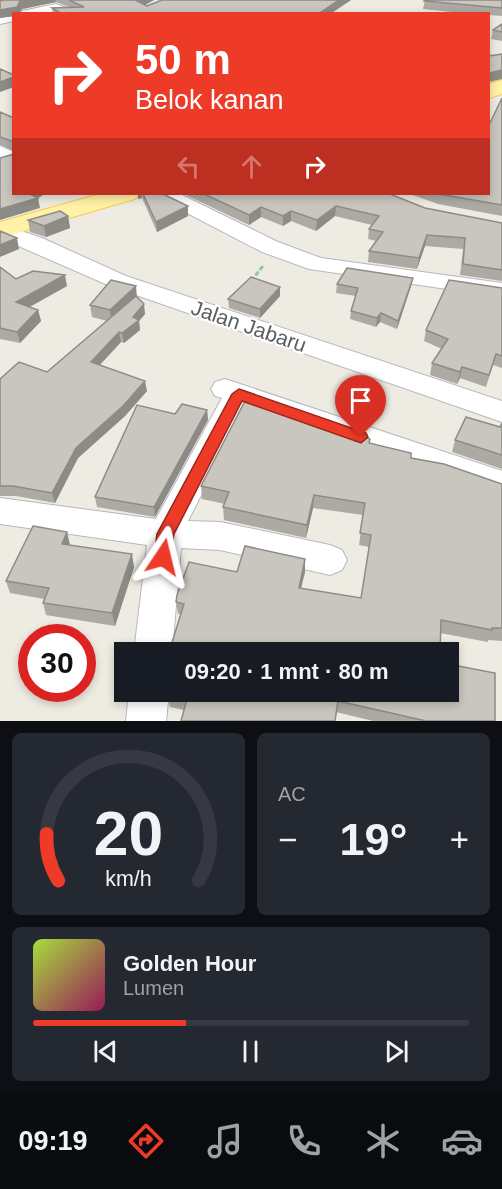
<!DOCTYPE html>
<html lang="id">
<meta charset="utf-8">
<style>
:root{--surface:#171b24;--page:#242831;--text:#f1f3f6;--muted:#9ea1a6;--line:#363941;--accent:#ed3b28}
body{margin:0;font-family:Arial,sans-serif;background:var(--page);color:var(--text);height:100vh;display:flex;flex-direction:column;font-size:22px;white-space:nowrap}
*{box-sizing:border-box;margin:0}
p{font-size:20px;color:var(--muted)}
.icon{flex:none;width:33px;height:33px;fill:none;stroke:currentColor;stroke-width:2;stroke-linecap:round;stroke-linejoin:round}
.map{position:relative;height:721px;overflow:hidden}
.details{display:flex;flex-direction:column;gap:12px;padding:12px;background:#0d0f14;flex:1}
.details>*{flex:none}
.banner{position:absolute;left:12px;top:12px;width:478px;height:183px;border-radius:0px;box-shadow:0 3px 9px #0003;background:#ed3b28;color:#fff;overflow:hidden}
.speed{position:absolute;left:18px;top:624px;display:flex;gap:12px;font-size:30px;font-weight:700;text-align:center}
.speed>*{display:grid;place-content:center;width:78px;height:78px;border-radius:50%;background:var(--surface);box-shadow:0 3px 9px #0003;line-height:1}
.speed .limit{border:9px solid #d22;background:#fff;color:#111}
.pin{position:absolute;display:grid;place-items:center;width:51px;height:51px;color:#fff;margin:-62px -26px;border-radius:50% 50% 50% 0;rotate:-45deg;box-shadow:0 0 6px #0007}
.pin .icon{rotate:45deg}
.me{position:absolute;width:66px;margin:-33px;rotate:10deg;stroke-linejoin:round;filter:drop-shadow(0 0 4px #0008)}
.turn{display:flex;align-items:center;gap:21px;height:126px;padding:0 24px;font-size:27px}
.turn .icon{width:78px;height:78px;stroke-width:2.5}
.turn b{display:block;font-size:42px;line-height:51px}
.lanes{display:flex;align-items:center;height:57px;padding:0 24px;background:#0003;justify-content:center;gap:30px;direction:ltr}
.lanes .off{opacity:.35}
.big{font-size:45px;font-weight:700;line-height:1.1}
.details .tile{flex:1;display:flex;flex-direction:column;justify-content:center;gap:9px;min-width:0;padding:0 21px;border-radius:9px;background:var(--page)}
.details .dial{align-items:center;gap:0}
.dial svg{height:156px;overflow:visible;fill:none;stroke:var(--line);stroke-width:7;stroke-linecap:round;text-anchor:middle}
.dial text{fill:var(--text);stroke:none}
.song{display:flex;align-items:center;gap:18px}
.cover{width:72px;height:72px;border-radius:9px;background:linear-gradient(135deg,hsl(80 70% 55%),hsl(330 70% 35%))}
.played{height:6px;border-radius:3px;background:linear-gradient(90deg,var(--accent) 35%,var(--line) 35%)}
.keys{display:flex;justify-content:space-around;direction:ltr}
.heat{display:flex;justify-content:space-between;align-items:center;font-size:33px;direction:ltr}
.details .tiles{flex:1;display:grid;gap:12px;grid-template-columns:1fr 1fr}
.tile:last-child{grid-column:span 2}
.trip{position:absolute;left:114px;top:642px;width:345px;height:60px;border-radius:0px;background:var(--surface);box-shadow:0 3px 9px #0003;font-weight:700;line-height:60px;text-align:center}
.dock{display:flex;height:96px;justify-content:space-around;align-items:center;background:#090b0e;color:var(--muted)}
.dock .icon{width:42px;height:42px}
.dock .active{color:var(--accent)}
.dock b{font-size:27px;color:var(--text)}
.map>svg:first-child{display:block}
</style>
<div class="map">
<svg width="502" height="721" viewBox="0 0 502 721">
<rect width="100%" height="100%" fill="#eeebe2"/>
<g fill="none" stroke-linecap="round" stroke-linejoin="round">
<defs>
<path id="minor" d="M56 4 83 14H20L22 11Z
M14 13 17 14H14V21L0 24V16Z
M0 146 14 152V162L0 167Z
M155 194H180L278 242 321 258 502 283V297L309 269 262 252 158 198Z
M0 224 42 238 126 276 502 401V422L110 286 0 238Z
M225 379 502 471V495L246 407 188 521 220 522 330 545 342 550 347 560 342 570 330 575 220 550 181 548 172 652H134L147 545 0 524V498L156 519 222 398 215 396 211 389 215 382Z
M129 692H169L166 721H126Z"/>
<path id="major" d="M502 80V94L489 98V84Z
M100 194H139L135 199 0 238V222Z"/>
</defs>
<!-- minor casing -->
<use href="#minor" stroke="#b5b8bd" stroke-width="2"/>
<!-- major casing -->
<use href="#major" stroke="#f5cb54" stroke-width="2"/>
<!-- path -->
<path stroke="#95c5a4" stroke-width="3" stroke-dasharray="5 2" stroke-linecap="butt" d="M251 281 263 266"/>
<!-- minor -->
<use href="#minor" fill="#fff" fill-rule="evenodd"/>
<!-- major -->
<use href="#major" fill="#fff2a6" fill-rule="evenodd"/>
</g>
<!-- wall -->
<path fill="#adaaa4" d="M3 0H154L145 5 147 6 162 0H351L330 14H53L52 8 69 7 56 2 22 9 19 14H14V16L0 18V1Z
M425 0H502V16L489 15V14H470L423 9Z
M502 24V41L491 39 493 30Z
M502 98V216L438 204 410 194H489L490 123Z
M0 112 14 118V151L0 145Z
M138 194H163L188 216 157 232 142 198 138 199Z
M184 194H390L425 208 502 223V281L460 275 463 249 425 246 417 269 368 262 369 251 376 241 368 239 369 229 372 225 335 216 316 231 291 221 283 226 261 217 249 225Z
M68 216 70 228 46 237 30 232 28 220Z
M0 267 16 279 67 286 30 307 38 310 41 321 20 343 0 339Z
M337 284 411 286 397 329 380 322 376 327 350 319 351 311 356 296 336 293Z
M280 287V296L260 318 229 308 228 299Z
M502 288V368L493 365 486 387 460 378 457 384 430 375 432 363 442 349 424 341 426 330Z
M137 297 145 314 139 321 140 330 124 343 121 342 100 365 147 391 125 416 78 458 55 503 16 496H0V379L47 372 107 321 92 317 90 305Z
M207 410 208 420 155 517 97 507 95 497 175 414Z
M502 423V469L452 452 455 440 500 427Z
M370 443 411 458 502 484V641L488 640V642L440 633 178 614 176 602 237 572 305 559V572L301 588 361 598 369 547 359 545 363 515 313 508 306 538 224 520 223 507 225 504 202 499 201 486Z
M70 545 134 567 115 626 46 615 43 603 44 599 10 593 6 581Z
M448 692 495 721H373L336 712 184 710 170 707 168 695Z"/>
<!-- shaded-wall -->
<path fill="#8d8b86" d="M25 0H55L56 2 22 9 19 14H14V16L0 18V10L20 1Z
M139 0H154L138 9 137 1Z
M339 0H351L330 14H318Z
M502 70V79L489 82 490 73Z
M14 77V87L0 92V82Z
M29 194H45L38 198 40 208 0 220V209Z
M138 194H141L142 198 138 199Z
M188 206V216L157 232 156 222Z
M336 206 335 216 316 231 317 220Z
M261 207V217L249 225V215Z
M291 211V221L283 226V216Z
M68 216 70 228 46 237 44 226Z
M427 235 425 246 417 269 419 258Z
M17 238 19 249 0 257V245Z
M65 275 67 286 18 313 16 302Z
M413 278 411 286 397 329 398 321Z
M136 286 137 298 112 322 110 310Z
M280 287V296L260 318V309Z
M144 304 145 314 139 321 140 330 124 343 122 333 133 317Z
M38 310 41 321 20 343 17 332Z
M381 313 380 322 376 327 377 318Z
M119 332 121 342 93 372 91 362Z
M462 367 460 378 457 384 460 372Z
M145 381 147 391 125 416 78 458 55 503 52 493 76 448Z
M207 410 208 420 155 517 154 507Z
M314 495 313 508 306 538 307 525Z
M67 532 70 545 62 544Z
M132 554 134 567 115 626 112 613Z
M305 559V572L298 600 299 588Z"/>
<!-- building -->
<path fill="#c9c6bf" stroke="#8d8b86" stroke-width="1.5" d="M3 0H25L20 1 17 7 0 10V1Z
M69 0H139L137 1 147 6 162 0H339L318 14H62L52 8 84 7Z
M425 0H502V8L424 1Z
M502 24V32L493 30Z
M502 54V70L490 73 489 76V56Z
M0 69 14 75V77L0 82Z
M502 98V205L439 194H489V123H490Z
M0 112 14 118V142L0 137Z
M14 154V194H30L38 198 0 209V158Z
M143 194H163L188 206 156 222Z
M204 194H390L425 208 502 223V270L463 264 465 238 427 235 419 258 369 251 383 232 369 229 379 216 336 206 317 220 291 211 283 216 261 207 249 215Z
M60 211 68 216 44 226 28 220Z
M0 231 17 238 0 245Z
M0 267 16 279 33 271 65 275 16 302 38 310 17 332 0 328Z
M347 268 413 278 398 321 381 313 377 318 351 311 358 288 337 284Z
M251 277 280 287 260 309 228 299Z
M111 280 136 286 110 310 90 305Z
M449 280 502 288V356L496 354 489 375 462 367 460 372 432 363 448 339 426 330Z
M136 296 144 304 133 317 139 320 122 333 119 332 91 362 145 381 123 406 76 448 52 493 13 486H0V379L19 362 47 372Z
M247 397 370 439 369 443 411 453V458L444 464 502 484V628H492V630L441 620 440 652H169L184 604 176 602 177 595 189 562 237 572 245 546 305 559 299 588 361 598 371 535 360 533 365 503 314 495 307 525 223 507 229 492 201 486Z
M182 404 207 410 154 507 95 497 137 405 175 414Z
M466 417 500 427 502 423V455L455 440Z
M33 526 67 532 62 544 132 554 112 613 43 603 49 588 6 581Z
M448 664 495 673V721H426L338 701 335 721H181L187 699 168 695V692H448Z"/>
<!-- route -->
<path fill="#ed3b28" stroke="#9a261a" stroke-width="1.5" d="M239 389 366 433 368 437 361 443 242 401 174 534 169 563 163 565 157 563 154 557 157 534 232 394Z"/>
<g text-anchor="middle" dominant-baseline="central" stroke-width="4.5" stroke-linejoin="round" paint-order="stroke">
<!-- street labels -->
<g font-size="21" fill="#5a5e63" stroke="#fff">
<text transform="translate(249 326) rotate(19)">Jalan Jabaru</text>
</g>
</g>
</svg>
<div class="speed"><div class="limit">30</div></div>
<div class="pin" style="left:361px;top:437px;background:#d93025"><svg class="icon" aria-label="arrive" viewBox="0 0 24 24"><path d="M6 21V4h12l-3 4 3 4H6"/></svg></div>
<svg class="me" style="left:163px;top:557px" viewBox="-20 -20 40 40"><path d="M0-17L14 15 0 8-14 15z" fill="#ed3b28" stroke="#fff" stroke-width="4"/></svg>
<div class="trip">09:20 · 1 mnt · 80 m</div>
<div class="banner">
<div class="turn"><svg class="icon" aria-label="right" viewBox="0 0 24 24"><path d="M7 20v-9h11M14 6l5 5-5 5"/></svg><div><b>50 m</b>Belok kanan</div></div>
<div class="lanes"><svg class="icon off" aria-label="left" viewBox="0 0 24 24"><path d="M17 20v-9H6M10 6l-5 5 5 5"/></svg><svg class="icon off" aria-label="ahead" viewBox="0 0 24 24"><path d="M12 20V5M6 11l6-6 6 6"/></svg><svg class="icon" aria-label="right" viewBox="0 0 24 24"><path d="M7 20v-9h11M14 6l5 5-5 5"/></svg></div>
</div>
</div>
<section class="details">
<div class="tiles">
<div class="tile dial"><svg viewBox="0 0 100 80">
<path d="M14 69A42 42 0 1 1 86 69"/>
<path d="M14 69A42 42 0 0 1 8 45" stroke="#ed3b28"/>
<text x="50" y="56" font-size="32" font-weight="700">20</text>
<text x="50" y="72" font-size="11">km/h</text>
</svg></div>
<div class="tile"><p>AC</p>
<div class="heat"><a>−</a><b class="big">19°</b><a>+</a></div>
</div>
<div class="tile">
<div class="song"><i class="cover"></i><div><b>Golden Hour</b><p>Lumen</p></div></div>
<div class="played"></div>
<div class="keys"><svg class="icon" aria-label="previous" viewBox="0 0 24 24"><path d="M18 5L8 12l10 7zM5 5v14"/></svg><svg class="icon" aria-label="pause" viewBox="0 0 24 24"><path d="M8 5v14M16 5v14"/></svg><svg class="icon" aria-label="next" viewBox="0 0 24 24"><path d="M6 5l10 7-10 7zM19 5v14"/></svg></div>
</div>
</div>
</section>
<nav class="dock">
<b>09:19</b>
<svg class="icon active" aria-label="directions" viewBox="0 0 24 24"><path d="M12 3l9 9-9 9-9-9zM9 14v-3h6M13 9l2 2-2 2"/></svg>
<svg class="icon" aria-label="music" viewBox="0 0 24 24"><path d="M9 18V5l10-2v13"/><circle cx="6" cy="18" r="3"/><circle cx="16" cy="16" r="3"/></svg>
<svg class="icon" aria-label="phone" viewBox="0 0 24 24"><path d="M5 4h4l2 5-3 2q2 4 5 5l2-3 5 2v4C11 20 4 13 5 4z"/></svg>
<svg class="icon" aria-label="climate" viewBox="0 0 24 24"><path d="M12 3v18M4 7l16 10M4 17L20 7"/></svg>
<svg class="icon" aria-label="car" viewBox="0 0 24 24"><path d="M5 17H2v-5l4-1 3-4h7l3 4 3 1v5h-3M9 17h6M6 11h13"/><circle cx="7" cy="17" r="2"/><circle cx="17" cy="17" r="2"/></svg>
</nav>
